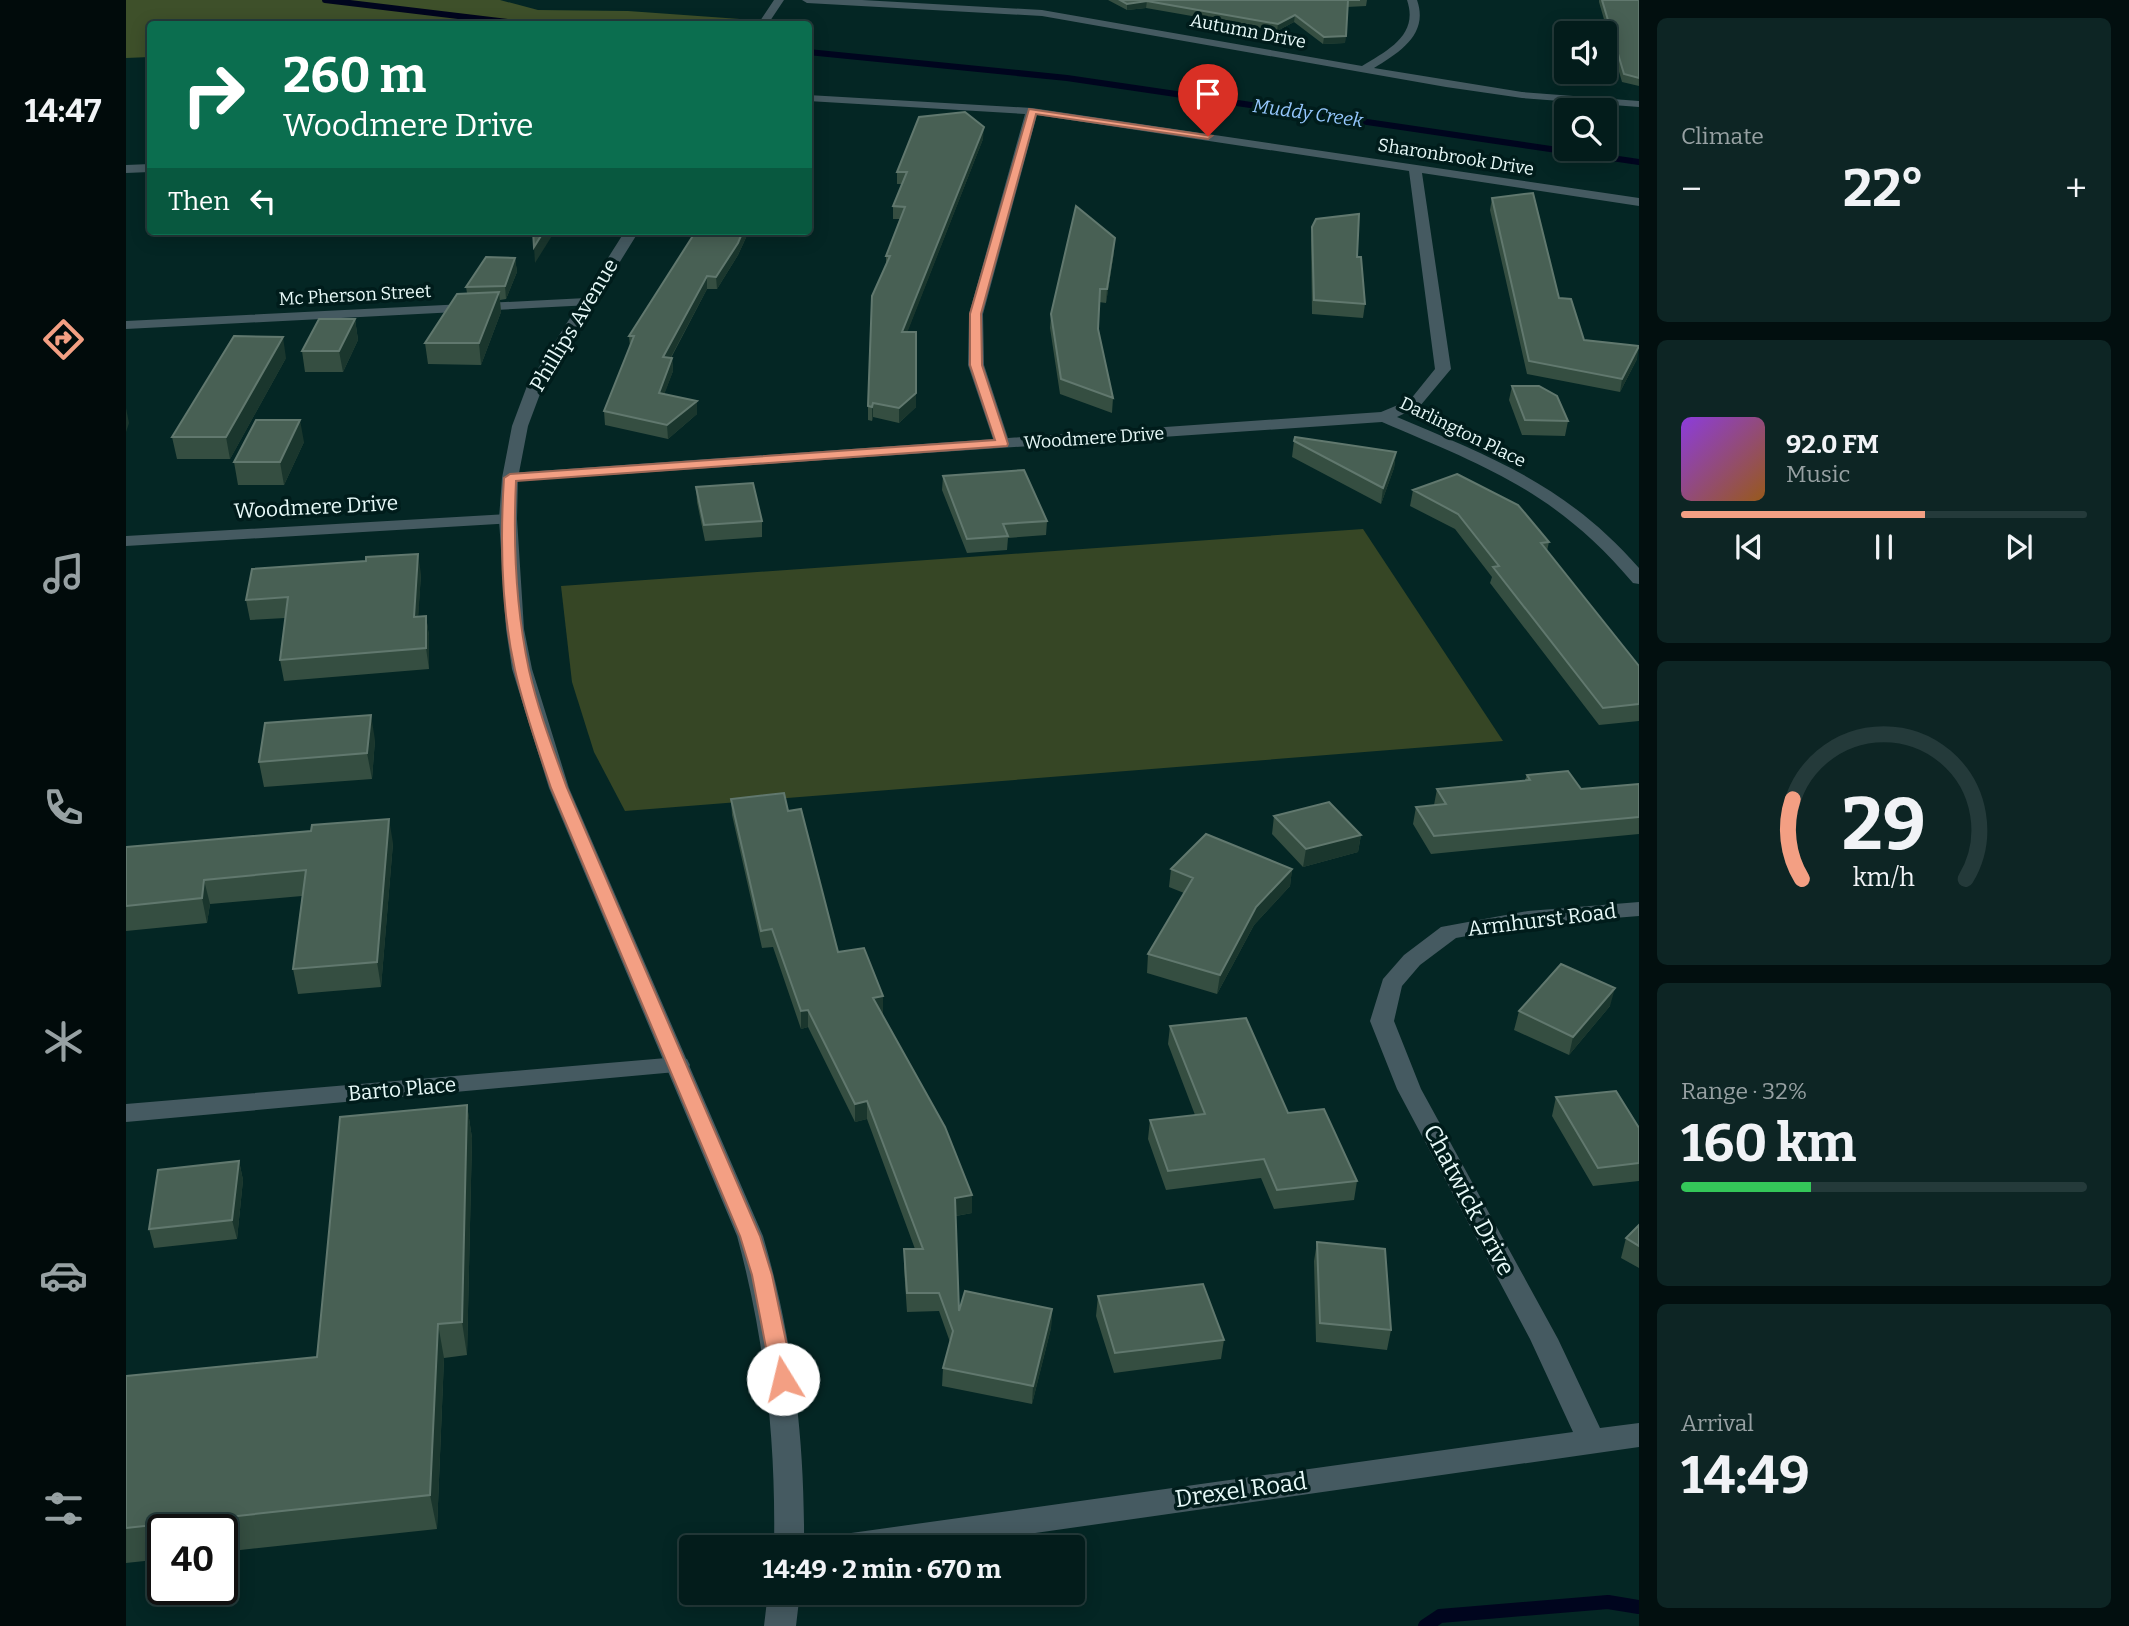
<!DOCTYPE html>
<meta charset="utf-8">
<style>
:root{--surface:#031c1b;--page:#0d2524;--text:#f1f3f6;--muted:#97a1a3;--line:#243a3a;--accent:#f39f83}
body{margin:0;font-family:Bitter,serif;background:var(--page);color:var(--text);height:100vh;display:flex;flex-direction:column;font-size:26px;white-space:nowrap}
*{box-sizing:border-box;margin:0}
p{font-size:23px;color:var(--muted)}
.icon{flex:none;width:38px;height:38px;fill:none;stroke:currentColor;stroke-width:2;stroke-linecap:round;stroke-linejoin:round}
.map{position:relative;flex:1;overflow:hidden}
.details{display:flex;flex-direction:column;gap:18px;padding:18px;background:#020f0f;width:490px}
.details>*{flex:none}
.guide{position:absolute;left:21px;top:21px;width:665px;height:214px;border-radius:7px;box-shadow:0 4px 18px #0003,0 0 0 2px var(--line);background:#0b6e4f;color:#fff;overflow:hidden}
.tools{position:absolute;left:1428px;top:21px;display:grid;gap:14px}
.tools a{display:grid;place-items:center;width:63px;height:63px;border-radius:7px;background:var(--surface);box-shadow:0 4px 18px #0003,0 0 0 2px var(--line);font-size:35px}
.speed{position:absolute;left:21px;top:1514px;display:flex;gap:14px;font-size:35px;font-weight:700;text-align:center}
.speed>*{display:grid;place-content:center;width:91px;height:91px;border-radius:50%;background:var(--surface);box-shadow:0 4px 18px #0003,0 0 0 2px var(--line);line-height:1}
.speed .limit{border:4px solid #111;border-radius:10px;background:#fff;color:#111}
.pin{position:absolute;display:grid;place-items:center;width:60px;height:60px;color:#fff;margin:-72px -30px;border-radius:50% 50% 50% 0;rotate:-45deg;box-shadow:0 0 7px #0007}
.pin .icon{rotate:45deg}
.me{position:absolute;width:77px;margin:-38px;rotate:351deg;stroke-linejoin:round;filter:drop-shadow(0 0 5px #0008)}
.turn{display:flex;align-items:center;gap:24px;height:147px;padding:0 21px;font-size:32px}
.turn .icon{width:91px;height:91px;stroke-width:2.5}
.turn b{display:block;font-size:49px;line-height:60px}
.then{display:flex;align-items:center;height:66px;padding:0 21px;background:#0003;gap:14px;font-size:26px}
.big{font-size:52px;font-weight:700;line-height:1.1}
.details .tile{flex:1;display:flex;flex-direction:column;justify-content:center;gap:10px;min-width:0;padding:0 24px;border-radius:10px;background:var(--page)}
.details .dial{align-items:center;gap:0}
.dial svg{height:182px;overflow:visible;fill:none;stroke:var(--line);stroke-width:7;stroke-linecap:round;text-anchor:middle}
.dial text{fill:var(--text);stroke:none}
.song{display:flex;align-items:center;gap:21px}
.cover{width:84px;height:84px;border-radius:10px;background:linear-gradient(135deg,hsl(270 70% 55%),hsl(30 70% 35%))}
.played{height:7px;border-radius:4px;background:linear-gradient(90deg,var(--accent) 60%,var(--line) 60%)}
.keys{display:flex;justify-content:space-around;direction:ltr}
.heat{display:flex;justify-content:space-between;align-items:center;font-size:38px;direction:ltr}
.charge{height:10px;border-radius:5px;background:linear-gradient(90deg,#34c759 32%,var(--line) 0)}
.trip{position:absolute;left:553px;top:1535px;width:406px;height:70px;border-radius:7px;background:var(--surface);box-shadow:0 4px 18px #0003,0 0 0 2px var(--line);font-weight:700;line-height:70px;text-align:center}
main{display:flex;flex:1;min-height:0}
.tabs{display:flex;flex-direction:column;width:126px;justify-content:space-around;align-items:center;background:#010b0b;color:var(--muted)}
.tabs .icon{width:49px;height:49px}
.tabs .selected{color:var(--accent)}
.tabs b{font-size:32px;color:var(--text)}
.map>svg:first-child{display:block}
</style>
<main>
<nav class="tabs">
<b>14:47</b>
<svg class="icon selected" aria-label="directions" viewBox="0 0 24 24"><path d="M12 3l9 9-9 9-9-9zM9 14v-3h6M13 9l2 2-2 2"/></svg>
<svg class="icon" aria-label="music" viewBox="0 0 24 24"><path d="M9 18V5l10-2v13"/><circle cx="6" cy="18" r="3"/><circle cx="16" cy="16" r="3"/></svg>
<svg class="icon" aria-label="phone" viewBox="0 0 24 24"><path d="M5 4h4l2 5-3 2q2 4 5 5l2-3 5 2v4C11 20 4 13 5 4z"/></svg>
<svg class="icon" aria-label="climate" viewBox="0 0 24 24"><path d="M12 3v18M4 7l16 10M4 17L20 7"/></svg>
<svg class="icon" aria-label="car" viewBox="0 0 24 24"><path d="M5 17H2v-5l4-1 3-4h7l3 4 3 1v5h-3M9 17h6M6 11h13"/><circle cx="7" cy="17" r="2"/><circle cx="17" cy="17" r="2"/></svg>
<svg class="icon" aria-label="filters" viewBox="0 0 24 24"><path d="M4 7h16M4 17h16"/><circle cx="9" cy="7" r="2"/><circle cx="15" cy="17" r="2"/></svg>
</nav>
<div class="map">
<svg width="1513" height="1626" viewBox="0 0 1513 1626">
<rect width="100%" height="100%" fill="#042624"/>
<!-- green -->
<path fill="#364625" d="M1237 529 1377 741 499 811 468 752 446 682 435 586Z"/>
<!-- forest -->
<path fill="#3e502a" d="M0 0H374L412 10 502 11 614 19 610 24H24V57L0 58Z"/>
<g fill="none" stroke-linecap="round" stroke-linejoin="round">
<!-- stream-far1 -->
<path stroke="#00051e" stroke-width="6" d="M199 0 398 24
M682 52 941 78 1513 162"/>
<!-- stream -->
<path stroke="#00051e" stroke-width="14" d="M1299 1626 1314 1616 1482 1602 1513 1607"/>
<!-- minor -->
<path fill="#455a61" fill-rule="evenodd" d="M676 0H736L916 10 1236 66C1262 50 1293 35 1281 0H1291C1303 34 1274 52 1248 68L1396 92 1513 101V107L1396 98 1320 87 916 16 681 3Z
M682 95 906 108 1513 198V206L1296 173 1325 369 1294 406 1271 417C1368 458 1441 486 1513 568V584L1507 583C1430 492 1361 467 1256 422L378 482V474L384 473 867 439 842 365 843 314 899 114 682 101ZM911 115 1283 171 1309 369 1284 400 1255 412 882 438 858 365 857 314Z
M460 298 465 299V305L0 329V321Z
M382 514 388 515 391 519 388 523 0 546V536Z
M1513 902V916L1402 925 1330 938 1294 965 1276 986 1268 1021 1295 1089 1432 1339 1474 1428 1513 1423V1447L811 1547H703L707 1538 718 1534 1447 1432 1404 1339 1271 1089 1244 1021 1257 979 1278 955 1315 927 1402 911Z
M552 1057 561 1059 564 1065 561 1071 0 1122V1104Z"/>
<!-- tertiary -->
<path fill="#455a61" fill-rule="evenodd" d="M648 0H658L642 24H632Z
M24 164V172L0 173V165Z
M499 231H513L417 386 402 426 392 478 391 519 398 629 406 669 443 788 637 1236C667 1338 679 1440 678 1547H648C650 1441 639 1339 611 1236L423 788 386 669 380 629 373 519 376 478 386 426 401 386Z
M642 1592H674L670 1626H638Z"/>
</g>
<!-- wall -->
<path fill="#354e41" d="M982 0H1241L1240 6 1221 7 1219 43 1197 44 1168 22 1151 31 1020 8 1001 10Z
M1473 0H1513V86L1496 82 1473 2Z
M857 139 781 332 790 407 773 423 747 417 746 421 742 420V406L760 264V256L775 219H767V206L776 184H771V172Z
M1366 198 1433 298 1458 340 1511 359 1494 392 1401 374 1364 210Z
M1186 227 1239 304 1237 318 1186 314 1185 240Z
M570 231H623L612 255 591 289H581L545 358H546L547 371 538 394 571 401V414L542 439 479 425 478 411 504 347 503 336Z
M988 252 980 303 973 302 972 329 987 398 986 413 934 394 924 328 925 314Z
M389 258 391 272 380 299 374 300 375 312 355 365 302 364 299 343 341 293 340 287Z
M229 319 232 340 217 372H179L176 351Z
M160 358 104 459H51L46 437Z
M1386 386 1442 421 1439 436 1396 435 1383 400Z
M1168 441 1270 452 1268 468 1255 504 1166 457Z
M178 442 158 485H112L108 462Z
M817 476 921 521 920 535 882 538 881 550 841 553 816 490Z
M570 487 636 521V537L579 541 571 502Z
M1287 490 1423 542 1421 551 1513 666V721L1473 725 1364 583 1366 577 1329 529 1284 506Z
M295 574 292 616H300L303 636V669L158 681 154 660 159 618 124 620 120 600Z
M249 740 246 779 138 787 133 762Z
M1401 775 1455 789 1513 784V834L1305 854 1287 824 1290 807 1308 805 1311 789 1399 780Z
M605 799 662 811 712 952 757 1014H756L846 1195V1213L830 1216 833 1311 926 1309 925 1328 906 1404 816 1386 817 1368 824 1342 813 1311 781 1312 778 1268V1249H789L741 1119 729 1122 682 1027 675 1029 647 947 636 948 606 815Z
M1148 816 1235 835 1232 852 1177 867 1146 834Z
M267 843 255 987 172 994 167 969 176 896 84 904 81 923 0 931V847Z
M1045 869H1166L1164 886 1128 925 1091 994 1021 973 1022 954 1058 893 1043 887Z
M1484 1006 1443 1055 1388 1030 1393 1011Z
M1044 1026 1162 1113 1231 1181 1228 1200 1148 1209 1135 1178 1040 1190 1022 1139 1024 1120 1069 1115 1042 1044Z
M1430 1097 1513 1128V1181L1467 1186 1426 1116Z
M341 1105 346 1138 341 1355 318 1358 311 1529 96 1552V1530H37V1559L0 1563V1376L191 1357Z
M113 1161 117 1180 111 1239 28 1248 23 1229Z
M1513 1225V1268L1495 1258 1500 1238Z
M1191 1242 1265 1330 1261 1350 1190 1342 1188 1261Z
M972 1296 1098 1340 1095 1359 988 1373 970 1316Z"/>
<!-- shaded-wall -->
<path fill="#1a362d" d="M1021 1 1020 8 1001 10V4Z
M1169 15 1168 22 1151 31 1152 24Z
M1220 36 1219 43 1197 44 1198 37Z
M858 127 857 139 776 346V332Z
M418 231H429L409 263 408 247Z
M617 231H623L612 255 591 289 590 277Z
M989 238 988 252 980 303 981 289Z
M389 258 391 272 380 299 379 286Z
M581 276V289L538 370 537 357Z
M373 292 375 312 355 365 353 343Z
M229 319 232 340 217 372 213 351Z
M157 337 160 358 104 459 100 437Z
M1513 347 1511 359 1494 392 1496 379Z
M546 358 547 371 534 406 533 393Z
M790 393V407L773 423V408Z
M571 401V414L542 439 541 425Z
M747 403V417L746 421V407Z
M0 408 3 423 0 432Z
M174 420 178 442 158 485 154 462Z
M1270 452 1268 468 1255 504 1257 488Z
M292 554 295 574 291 637 288 617Z
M300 616 303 636V669L300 648Z
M245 715 249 740 246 779 241 753Z
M263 819 267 843 255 987 251 962Z
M1235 835 1232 852 1177 867 1180 849Z
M1166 869 1164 886 1128 925 1091 994 1094 975 1130 907Z
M78 880 84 904 81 923 76 898Z
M1489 988 1484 1006 1443 1055 1447 1037Z
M757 996V1014L747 1016V998Z
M682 1010V1027L675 1029V1011Z
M741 1101V1119L729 1122V1104Z
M341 1105 346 1138 341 1355 336 1322Z
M113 1161 117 1180 111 1239 106 1220Z
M846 1195V1213L829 1216V1198Z
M926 1309 925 1328 906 1404 907 1386Z
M312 1324 318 1358 311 1529 304 1495Z"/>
<!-- building -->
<path fill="#486054" stroke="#61786e" stroke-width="2" d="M994 0H1234H1222L1220 36 1198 37 1169 15 1152 24 1021 1 1001 4Z
M1476 0H1513V78L1498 74Z
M839 112 858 127 776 332H790V393L773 408 747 403 746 407 742 406 746 296 764 256H760L779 207 767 206 781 172H771L793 117Z
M1407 193 1433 298 1445 299 1458 340 1513 346 1496 379 1403 361 1366 198Z
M950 206 989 238 981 289H974L972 329 987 398 935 379 925 314Z
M1233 214 1231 257H1235L1239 304 1188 300 1186 227 1190 219Z
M407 231H418L408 247Z
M570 231H617L612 243 590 277 581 276 537 357 546 358 533 393 571 401 541 425 478 411 508 336H503Z
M360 257 389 258 379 286 340 287Z
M373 292 353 343H299L331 294Z
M193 319H229L213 351H176Z
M108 336 157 337 100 437H46Z
M1386 386H1413L1431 396 1442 421 1399 420Z
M130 420H174L154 462H108Z
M1169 437 1270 452 1257 488 1168 441Z
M898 470 921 521 877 524 882 536 841 539 817 476Z
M1331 474 1392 505 1423 542 1415 543 1513 666V704L1477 708 1367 567 1373 566 1332 514 1287 490Z
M627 483 636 521 578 525 570 487Z
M292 554 288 617 300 616V648L154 660 162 597 120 600 126 569 240 561V557Z
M245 715 241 753 133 762 139 723Z
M1442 771 1455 789 1513 784V817L1308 836 1290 807 1320 804 1311 789 1404 780 1401 775Z
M658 793 662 811 675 809 712 952 738 948 757 996 747 998 819 1127 846 1195 829 1198 833 1311 839 1291 926 1309 907 1386 817 1368 827 1331 813 1293H781L778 1249H797L741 1101 729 1104 682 1010 675 1011 646 929 635 931 605 799Z
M1203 802 1235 835 1180 849 1148 816Z
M263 819 251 962 167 969 180 870 78 880 76 898 0 906V847L185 831 186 825Z
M1080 834 1166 869 1130 907 1094 975 1022 954 1067 878 1045 869Z
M1435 964 1489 988 1447 1037 1393 1011Z
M1120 1018 1162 1113 1198 1109 1231 1181 1151 1190 1138 1159 1042 1171 1024 1120 1079 1114 1044 1026Z
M1490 1091 1513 1128V1163L1472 1168 1430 1097Z
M341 1105 336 1322 312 1324 304 1495 0 1528V1376L191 1357 214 1117Z
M113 1161 106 1220 23 1229 32 1170Z
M1513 1225V1246L1500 1238Z
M1191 1242 1259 1249 1265 1330 1194 1323Z
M1077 1284 1098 1340 989 1353 972 1296Z"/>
<!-- route -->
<path fill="#f39f83" stroke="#9e6755" stroke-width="2" d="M903 109 1086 136 1082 139 910 114 855 314 856 365 882 444 881 446 390 481C387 543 390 609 403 670 412 710 427 749 441 788L634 1236 646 1275 668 1379 664 1385 657 1388 649 1385 646 1379 626 1275 614 1236 425 788C412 749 398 710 389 670 375 608 374 541 378 478L384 474 869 440 844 365V314Z"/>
<g text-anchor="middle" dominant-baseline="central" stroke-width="7" stroke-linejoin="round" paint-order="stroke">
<!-- far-street labels -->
<g font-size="18" fill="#e7f9f8" stroke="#001c1b">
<text transform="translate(1122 31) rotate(11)">Autumn Drive</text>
<text transform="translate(1330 157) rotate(9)">Sharonbrook Drive</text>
<text transform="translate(229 295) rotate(-3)">Mc Pherson Street</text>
<text transform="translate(1337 432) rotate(26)">Darlington Place</text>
<text transform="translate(968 438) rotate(-4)">Woodmere Drive</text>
</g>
<!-- far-water labels -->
<g font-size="19" font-style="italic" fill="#95c7fd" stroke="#001c1b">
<text transform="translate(1182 113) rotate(8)">Muddy Creek</text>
</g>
<!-- street labels -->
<g font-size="21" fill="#e7f9f8" stroke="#001c1b">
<text transform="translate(448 325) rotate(-59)">Phillips Avenue</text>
<text transform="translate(190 507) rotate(-3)">Woodmere Drive</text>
<text transform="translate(1416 920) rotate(-7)">Armhurst Road</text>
<text transform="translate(276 1089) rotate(-5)">Barto Place</text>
</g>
<!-- near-street labels -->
<g font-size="24" fill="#e7f9f8" stroke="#001c1b">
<text transform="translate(1343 1200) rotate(62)">Chatwick Drive</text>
<text transform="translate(1115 1490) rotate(-8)">Drexel Road</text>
</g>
</g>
</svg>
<div class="tools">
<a><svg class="icon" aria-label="sound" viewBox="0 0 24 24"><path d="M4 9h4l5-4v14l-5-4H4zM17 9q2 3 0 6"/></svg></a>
<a><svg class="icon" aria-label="search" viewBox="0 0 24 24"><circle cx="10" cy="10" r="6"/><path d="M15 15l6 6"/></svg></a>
</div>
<div class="speed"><div class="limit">40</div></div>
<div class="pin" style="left:1082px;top:136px;background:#d93025"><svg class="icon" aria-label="arrive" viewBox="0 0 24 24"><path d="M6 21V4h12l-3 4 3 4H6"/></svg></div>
<svg class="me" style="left:657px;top:1379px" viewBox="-20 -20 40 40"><circle r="19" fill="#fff"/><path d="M0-13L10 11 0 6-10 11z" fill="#f39f83"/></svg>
<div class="trip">14:49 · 2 min · 670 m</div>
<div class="guide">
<div class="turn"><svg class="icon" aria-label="right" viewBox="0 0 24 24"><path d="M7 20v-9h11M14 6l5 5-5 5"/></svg><div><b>260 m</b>Woodmere Drive</div></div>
<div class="then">Then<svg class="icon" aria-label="left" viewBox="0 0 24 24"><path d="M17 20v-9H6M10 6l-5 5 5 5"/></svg></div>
</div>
</div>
<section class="details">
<div class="tile"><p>Climate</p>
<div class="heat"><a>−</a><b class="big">22°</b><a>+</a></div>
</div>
<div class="tile">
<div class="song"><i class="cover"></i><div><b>92.0 FM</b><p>Music</p></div></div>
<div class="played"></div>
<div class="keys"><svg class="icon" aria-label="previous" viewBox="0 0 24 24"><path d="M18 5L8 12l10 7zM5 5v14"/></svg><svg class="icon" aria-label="pause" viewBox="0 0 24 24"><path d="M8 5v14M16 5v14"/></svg><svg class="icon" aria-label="next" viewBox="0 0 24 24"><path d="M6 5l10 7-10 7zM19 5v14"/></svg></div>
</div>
<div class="tile dial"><svg viewBox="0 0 100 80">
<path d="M14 69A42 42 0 1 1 86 69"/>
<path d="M14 69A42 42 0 0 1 10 34" stroke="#f39f83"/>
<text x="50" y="56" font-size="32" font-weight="700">29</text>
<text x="50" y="72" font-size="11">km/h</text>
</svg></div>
<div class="tile"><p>Range · 32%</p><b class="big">160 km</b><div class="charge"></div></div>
<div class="tile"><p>Arrival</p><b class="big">14:49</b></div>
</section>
</main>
